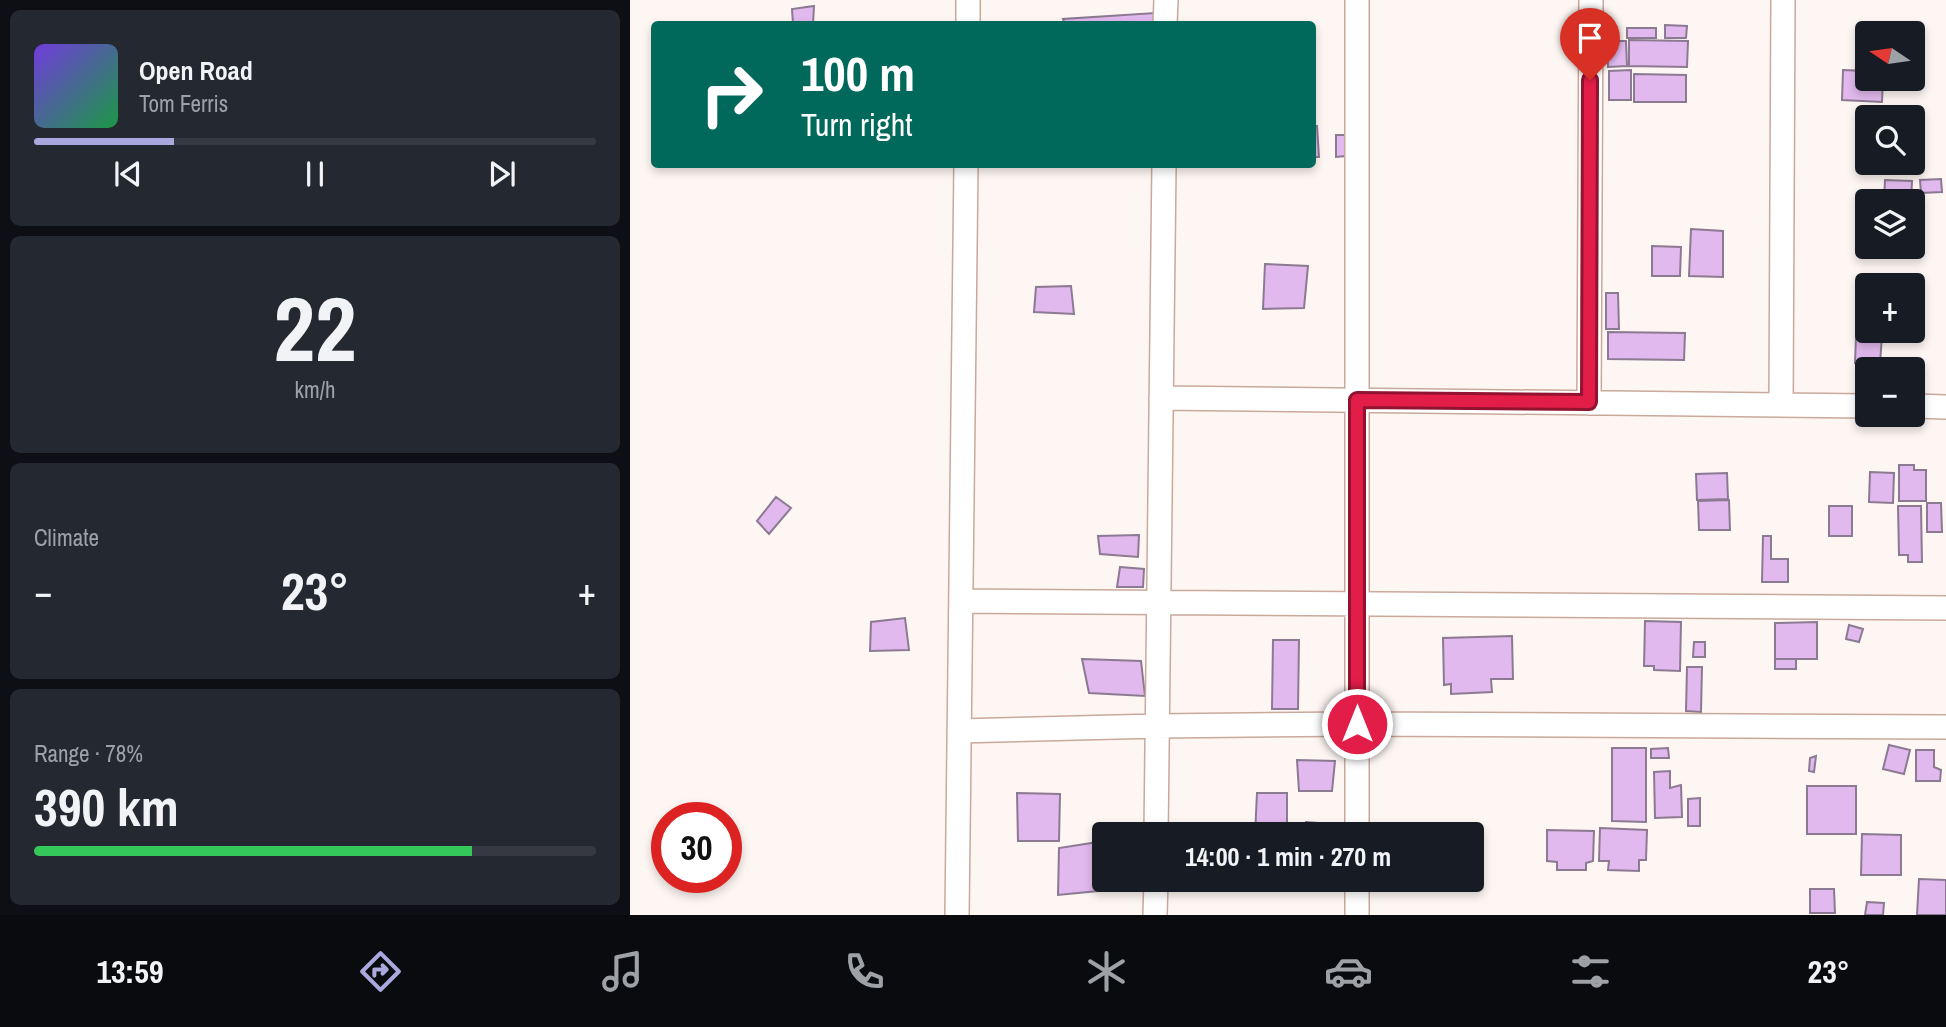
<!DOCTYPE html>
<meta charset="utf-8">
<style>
:root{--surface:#171b24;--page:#242831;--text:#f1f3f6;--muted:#9ea1a6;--line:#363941;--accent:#a9a8df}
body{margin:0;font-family:"Archivo Narrow",sans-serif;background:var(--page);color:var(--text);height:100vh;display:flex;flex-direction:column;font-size:26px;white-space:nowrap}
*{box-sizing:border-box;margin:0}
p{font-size:23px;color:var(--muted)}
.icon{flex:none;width:38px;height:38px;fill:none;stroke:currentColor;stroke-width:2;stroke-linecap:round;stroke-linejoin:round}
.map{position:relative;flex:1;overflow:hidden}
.sheet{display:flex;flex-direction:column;gap:10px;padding:10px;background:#0d0f14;width:630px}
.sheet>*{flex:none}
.top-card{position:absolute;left:21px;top:21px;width:665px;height:147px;border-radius:7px;box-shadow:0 4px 10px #0003;background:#00695c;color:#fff;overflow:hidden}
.needle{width:46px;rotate:283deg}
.buttons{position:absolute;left:1225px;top:21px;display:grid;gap:14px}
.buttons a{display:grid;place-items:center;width:70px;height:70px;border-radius:7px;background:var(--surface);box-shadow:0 4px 10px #0003;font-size:35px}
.speed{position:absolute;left:21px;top:802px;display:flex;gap:14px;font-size:35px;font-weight:700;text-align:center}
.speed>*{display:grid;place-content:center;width:91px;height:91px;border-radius:50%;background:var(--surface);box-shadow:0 4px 10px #0003;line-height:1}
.speed .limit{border:10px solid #d22;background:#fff;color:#111}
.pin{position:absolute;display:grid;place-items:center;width:60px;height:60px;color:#fff;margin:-72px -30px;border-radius:50% 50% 50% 0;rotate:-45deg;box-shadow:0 0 7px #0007}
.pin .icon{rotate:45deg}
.me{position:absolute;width:77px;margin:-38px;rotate:0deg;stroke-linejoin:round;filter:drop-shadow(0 0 5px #0008)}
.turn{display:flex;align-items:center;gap:24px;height:147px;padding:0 35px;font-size:32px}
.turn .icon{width:91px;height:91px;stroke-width:2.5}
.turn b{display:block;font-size:49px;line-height:60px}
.big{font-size:52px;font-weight:700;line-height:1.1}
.sheet .widget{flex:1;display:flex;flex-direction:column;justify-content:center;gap:10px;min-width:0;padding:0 24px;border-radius:10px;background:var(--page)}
.sheet .dial{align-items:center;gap:0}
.dial b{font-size:91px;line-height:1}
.song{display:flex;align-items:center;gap:21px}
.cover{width:84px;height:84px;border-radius:10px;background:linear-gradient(135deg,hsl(260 70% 55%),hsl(140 70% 35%))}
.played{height:7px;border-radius:4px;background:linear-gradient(90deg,var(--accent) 25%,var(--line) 25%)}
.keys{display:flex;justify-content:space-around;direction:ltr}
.heat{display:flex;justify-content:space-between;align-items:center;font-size:38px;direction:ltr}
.charge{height:10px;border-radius:5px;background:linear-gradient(90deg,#34c759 78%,var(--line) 0)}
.trip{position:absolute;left:462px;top:822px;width:392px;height:70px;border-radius:7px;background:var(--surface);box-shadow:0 4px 10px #0003;font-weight:700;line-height:70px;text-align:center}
.dock{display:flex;height:112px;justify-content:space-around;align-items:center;background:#090b0e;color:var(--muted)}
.dock .icon{width:49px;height:49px}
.dock .active{color:var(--accent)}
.dock b{font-size:32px;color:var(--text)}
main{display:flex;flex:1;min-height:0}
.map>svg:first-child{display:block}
</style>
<main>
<section class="sheet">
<div class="widget">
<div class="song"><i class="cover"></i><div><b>Open Road</b><p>Tom Ferris</p></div></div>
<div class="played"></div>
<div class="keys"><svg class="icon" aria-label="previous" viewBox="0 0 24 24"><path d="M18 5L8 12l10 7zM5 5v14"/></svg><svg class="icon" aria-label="pause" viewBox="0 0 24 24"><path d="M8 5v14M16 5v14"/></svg><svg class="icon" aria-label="next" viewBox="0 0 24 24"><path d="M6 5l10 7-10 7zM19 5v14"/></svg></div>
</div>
<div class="widget dial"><b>22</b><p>km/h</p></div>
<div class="widget"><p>Climate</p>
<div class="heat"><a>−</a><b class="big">23°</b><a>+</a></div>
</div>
<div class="widget"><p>Range · 78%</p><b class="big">390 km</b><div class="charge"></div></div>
</section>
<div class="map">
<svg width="1316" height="915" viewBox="0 0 1316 915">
<rect width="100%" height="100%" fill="#fdf6f3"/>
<!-- building -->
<path fill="#e2b9ee" stroke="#8c7992" stroke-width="2" d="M184 6 183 24H163L162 9Z
M525 13 524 24H435L433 19Z
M1035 25 1057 26 1056 38H1035Z
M997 28H1026V38H997Z
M999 40 1058 41 1057 67 999 66Z
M977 41H996L997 66 978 67Z
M1001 70V100H979V71Z
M1213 70 1237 71V79H1253L1252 102 1212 100Z
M1004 74 1056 75V102H1004Z
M682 126H687L689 157H682Z
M706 135H716V156L706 157Z
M1311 179 1312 192 1291 193 1290 180Z
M1255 180 1282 181 1281 201H1254Z
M1061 229 1093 231V277L1059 276Z
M1022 246 1051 247 1050 276H1022Z
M635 264 678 266 674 308 633 309Z
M441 286 444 314 404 312 406 287Z
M976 293H988L989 329H976Z
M978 332 1055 333 1054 360 978 359Z
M1252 335 1250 364 1225 363 1226 336Z
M1269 465H1284V470H1296V501H1269Z
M1240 472 1264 473 1263 503 1239 502Z
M1097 473 1098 499 1067 500 1066 474Z
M146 497 161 508 139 534 127 521Z
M1099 500 1100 530H1069L1068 501Z
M1297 503H1311L1312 532H1297Z
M1199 506H1222V536H1199Z
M1268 506H1291L1292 562H1278V555H1269Z
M509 535 508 557 470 554 468 536Z
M1133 536H1141V559H1158V582H1132Z
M490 567 514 569 513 587H487Z
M275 618 279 650 240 651 241 622Z
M1015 621 1051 622 1050 671 1024 670V666H1014Z
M1187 622V659H1145V623Z
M1219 625 1233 629 1229 642 1216 639Z
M882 636 883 679H861L862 692 821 694V684L814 685 813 638Z
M643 640H669L668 709H642Z
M1064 642H1075V657H1063Z
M452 659 511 661 515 696 459 693Z
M1145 659H1166V669H1145Z
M1057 667H1072L1071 712 1056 711Z
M1259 745 1280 750 1274 774 1253 769Z
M982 748H1016V822L982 821Z
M1038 748 1039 758H1021V749Z
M1286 750H1304V767L1311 770 1310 781H1286Z
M1186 756 1184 772 1179 771 1180 758Z
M667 760 705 761 702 791H669Z
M1040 771V788L1051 785 1052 817 1025 818 1024 772Z
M1177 786H1226V834H1177Z
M387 793 430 794 429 841H388Z
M627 793H657V835H625Z
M1070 798V826H1058V799Z
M676 822 711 825 709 835H675Z
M970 828 1017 830 1016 860H1009V871L978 870 979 861H969Z
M917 830 964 831 963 861 956 863V870H927V862L917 861Z
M1232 834 1271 835V875H1231Z
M468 842V891L428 895 429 848Z
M1289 879 1316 880V915H1287Z
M478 880H514V885L479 889Z
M1180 889H1204L1205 913H1180Z
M1237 902 1254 903 1253 915H1235Z"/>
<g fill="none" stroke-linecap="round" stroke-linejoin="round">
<defs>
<path id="minor" d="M338 24V0
M535 24 536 0
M531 398 1237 406
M959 403 961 0
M1151 405 1153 0
M1283 406 1316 407
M331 601 1316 608
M329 731 527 726 727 724 1316 727
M526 835 534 164
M727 835V0
M727 880V915
M327 915 336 164
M525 915 526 880"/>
</defs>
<!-- minor casing -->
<use href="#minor" stroke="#c9a99b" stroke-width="26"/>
<!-- minor -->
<use href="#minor" stroke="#fff" stroke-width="23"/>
</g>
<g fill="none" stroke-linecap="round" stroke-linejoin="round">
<defs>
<path id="route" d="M727 724V400L959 402 960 80"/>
</defs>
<!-- route casing -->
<use href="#route" stroke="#92132f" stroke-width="18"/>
<!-- route -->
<use href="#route" stroke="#e11d48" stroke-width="12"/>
</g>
</svg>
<div class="buttons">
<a><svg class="needle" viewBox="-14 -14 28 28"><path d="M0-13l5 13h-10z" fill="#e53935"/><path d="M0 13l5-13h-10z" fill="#9ea1a6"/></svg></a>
<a><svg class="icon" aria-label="search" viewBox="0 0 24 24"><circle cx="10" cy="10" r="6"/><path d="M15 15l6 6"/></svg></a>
<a><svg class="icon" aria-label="layers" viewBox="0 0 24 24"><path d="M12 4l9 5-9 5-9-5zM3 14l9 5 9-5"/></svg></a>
<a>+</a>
<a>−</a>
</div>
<div class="speed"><div class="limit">30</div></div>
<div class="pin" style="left:960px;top:80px;background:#d93025"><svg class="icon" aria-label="arrive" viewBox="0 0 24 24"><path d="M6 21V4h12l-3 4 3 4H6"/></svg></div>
<svg class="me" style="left:727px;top:724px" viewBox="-20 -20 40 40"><circle r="17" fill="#e11d48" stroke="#fff" stroke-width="3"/><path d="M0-11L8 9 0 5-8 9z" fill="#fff"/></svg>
<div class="trip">14:00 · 1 min · 270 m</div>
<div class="top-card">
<div class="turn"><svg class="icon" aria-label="right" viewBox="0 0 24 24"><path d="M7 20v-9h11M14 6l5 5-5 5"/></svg><div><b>100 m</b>Turn right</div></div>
</div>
</div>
</main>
<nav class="dock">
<b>13:59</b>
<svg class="icon active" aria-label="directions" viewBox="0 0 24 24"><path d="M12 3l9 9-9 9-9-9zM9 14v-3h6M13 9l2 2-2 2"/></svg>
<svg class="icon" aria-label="music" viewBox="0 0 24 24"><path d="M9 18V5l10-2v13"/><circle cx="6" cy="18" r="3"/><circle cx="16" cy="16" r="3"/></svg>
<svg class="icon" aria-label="phone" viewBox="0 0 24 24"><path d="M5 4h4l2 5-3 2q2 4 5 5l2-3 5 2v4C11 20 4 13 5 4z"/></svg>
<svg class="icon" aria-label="climate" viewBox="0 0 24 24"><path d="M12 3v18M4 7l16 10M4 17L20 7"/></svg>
<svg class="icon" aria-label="car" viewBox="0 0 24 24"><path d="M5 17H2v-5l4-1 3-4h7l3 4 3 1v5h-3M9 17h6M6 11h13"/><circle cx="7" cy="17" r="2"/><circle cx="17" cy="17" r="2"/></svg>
<svg class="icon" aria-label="filters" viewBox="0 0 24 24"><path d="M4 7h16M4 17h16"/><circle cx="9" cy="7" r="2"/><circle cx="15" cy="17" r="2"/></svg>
<b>23°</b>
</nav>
